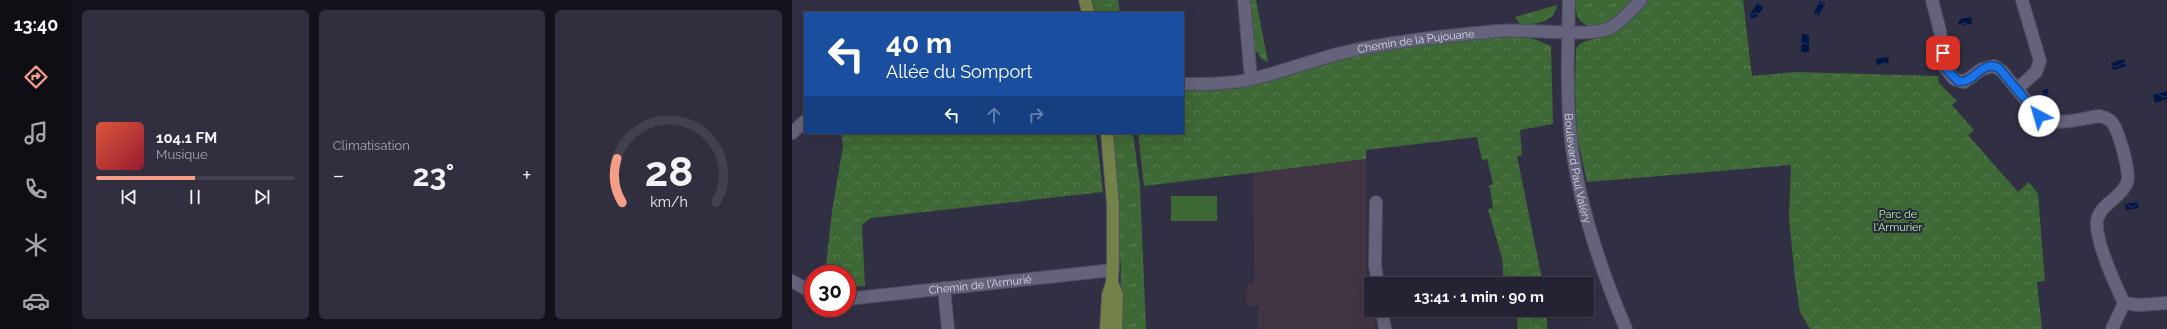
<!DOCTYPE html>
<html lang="fr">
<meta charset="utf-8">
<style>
:root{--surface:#252333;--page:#312f3f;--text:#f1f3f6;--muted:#a3a4ac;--line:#42404e;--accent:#f49e88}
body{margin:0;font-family:Raleway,sans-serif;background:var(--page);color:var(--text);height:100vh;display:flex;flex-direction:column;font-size:15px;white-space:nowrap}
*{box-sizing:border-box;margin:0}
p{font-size:13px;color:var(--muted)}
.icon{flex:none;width:22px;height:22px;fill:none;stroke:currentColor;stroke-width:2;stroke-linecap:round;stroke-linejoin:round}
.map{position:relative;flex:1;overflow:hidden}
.details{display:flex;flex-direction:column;gap:10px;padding:10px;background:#14131c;width:720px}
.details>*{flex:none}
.hud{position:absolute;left:12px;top:12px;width:380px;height:122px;border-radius:0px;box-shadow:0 4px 16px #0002,0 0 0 1px var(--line);background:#1a4fa0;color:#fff;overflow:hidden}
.speed{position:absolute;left:12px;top:265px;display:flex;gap:8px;font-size:20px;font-weight:700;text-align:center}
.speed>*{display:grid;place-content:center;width:52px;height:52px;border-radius:50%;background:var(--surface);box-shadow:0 4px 16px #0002,0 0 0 1px var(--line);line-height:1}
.speed .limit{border:6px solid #d22;background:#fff;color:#111}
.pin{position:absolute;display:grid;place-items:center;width:34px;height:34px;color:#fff;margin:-17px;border-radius:8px;box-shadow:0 2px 6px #0006}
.me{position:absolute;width:44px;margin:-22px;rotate:321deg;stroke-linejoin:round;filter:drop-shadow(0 0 3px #0008)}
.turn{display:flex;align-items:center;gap:14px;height:84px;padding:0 16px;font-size:18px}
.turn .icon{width:52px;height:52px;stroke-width:2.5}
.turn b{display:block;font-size:28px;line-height:34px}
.lanes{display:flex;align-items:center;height:38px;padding:0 16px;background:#0003;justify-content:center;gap:20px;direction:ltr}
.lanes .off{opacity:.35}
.big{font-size:30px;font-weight:700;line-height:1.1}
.details .card{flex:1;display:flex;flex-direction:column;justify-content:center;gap:6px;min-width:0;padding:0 14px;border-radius:6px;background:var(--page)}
.details .dial{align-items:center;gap:0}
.dial svg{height:104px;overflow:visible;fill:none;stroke:var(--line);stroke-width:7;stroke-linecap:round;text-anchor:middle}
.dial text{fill:var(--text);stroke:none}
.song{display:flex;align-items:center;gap:12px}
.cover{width:48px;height:48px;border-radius:6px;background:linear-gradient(135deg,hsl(10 70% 55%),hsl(350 70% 35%))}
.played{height:4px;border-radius:2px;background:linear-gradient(90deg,var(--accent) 50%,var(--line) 50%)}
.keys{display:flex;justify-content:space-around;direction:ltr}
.heat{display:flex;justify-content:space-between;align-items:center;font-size:22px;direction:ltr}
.details .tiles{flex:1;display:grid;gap:10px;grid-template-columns:repeat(3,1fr)}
.trip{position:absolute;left:572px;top:277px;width:230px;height:40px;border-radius:0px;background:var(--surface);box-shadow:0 4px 16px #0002,0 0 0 1px var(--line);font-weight:700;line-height:40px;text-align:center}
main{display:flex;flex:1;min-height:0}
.tab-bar{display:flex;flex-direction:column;width:72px;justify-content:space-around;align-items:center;background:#0f0e14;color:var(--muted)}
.tab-bar .icon{width:28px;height:28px}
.tab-bar .current{color:var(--accent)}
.tab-bar b{font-size:18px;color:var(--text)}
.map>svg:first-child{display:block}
</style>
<main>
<nav class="tab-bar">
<b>13:40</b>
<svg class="icon current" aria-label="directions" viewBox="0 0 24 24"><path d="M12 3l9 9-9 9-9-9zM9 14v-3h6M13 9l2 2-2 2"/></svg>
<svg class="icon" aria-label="music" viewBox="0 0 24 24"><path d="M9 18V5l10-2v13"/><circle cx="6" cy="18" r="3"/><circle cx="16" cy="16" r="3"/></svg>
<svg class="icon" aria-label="phone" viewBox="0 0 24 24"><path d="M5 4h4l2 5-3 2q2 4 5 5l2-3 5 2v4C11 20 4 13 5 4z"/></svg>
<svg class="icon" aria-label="climate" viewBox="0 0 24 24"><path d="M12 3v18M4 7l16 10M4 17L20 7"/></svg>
<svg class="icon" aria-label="car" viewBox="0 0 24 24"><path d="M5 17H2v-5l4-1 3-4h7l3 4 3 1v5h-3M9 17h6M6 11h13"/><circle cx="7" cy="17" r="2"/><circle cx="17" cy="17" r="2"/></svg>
</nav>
<section class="details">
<div class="tiles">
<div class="card">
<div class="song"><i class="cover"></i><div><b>104.1 FM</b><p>Musique</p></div></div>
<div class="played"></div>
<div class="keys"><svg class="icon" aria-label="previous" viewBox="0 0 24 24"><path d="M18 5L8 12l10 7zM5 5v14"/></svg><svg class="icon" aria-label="pause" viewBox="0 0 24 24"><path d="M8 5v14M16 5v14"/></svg><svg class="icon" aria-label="next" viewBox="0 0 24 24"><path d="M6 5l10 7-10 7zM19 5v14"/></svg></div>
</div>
<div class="card"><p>Climatisation</p>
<div class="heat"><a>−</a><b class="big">23°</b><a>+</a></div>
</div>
<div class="card dial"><svg viewBox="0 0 100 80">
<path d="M14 69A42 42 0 1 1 86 69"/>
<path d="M14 69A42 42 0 0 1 10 35" stroke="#f49e88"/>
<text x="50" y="56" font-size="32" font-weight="700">28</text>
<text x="50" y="72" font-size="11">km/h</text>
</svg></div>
</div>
</section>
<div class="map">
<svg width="1375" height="329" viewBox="0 0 1375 329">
<defs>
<pattern id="grass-tufts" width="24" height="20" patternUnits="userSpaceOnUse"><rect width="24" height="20" fill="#3e6835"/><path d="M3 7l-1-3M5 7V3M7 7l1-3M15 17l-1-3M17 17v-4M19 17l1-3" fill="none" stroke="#597d52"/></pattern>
<pattern id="park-crowns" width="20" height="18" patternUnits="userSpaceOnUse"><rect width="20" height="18" fill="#3e6835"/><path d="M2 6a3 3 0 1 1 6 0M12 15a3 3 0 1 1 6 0" fill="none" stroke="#597d52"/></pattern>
<pattern id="water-waves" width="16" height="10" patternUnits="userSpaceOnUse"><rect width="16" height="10" fill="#011645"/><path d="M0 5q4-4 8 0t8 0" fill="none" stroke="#253760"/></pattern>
</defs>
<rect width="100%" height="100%" fill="#312f44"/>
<!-- education -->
<path fill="#423543" d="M574 159V266L579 310H581L584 329H466V306L454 305 455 284H462L461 172Z"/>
<!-- grass -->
<path fill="url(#grass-tufts)" d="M299 0H326L328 13H302Z
M457 0H464L476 62 469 59 466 52 462 53Z
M784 0H842L818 23 800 28V26C785 24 783 13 784 0Z
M765 5C762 24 743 24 728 24L723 17Z
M320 133H341L348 186 354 329H327L329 270Z"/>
<!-- park -->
<path fill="url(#park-crowns)" d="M856 0H951L960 76 1003 72 1146 76 1147 83 1165 101 1160 105 1182 130 1176 135 1226 192 1237 182 1246 194 1253 281 1245 282 1250 329H1018L1008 312 1003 279 997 218 999 165 795 182 785 136 783 89 784 48C792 38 803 41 812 35 827 25 842 12 856 0Z
M703 35H732L759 46 761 124 728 130 730 155 725 156 751 284H712L710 258 696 209 701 208 698 188 696 186 701 184 695 159 690 160 685 137 574 150V159L352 186 346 133H391V89H443L470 83 513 67 587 50Z
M49 133H304L311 192 79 218 70 225 73 286 55 287V274H33L40 211 51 146Z
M724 310H755V329H726Z"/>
<!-- garden -->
<path fill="#3e6835" d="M379 196H425V221H379Z"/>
<!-- water -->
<path fill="url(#water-waves)" d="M1027 1 1033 3 1027 16 1022 14Z
M966 2 972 7 963 18H959L957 16Z
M1179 17 1180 24 1169 25 1166 24 1168 19Z
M1010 34H1017V51L1013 53 1009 51Z
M1096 57 1097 63 1085 65 1084 59Z
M1332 59 1334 66 1321 70 1319 63Z
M1254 89 1256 90 1257 102H1251L1250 91Z
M1375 91V99L1363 103 1361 95Z
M1345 202 1347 203 1346 208 1334 210 1333 204Z"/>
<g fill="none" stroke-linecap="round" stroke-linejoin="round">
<defs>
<g id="minor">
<path d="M452 0 459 79"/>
<path id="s1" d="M777 0C776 46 774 94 779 140 787 206 808 268 834 329"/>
<path d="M1140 0 1148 31 1153 68 1162 79 1172 82 1190 69 1202 66 1210 71 1247 116C1262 128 1290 118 1308 116 1312 117 1315 118 1319 121 1326 129 1339 172 1335 183 1329 198 1307 205 1305 221 1303 241 1323 284 1332 303L1347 305 1375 303"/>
<path id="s2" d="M391 84C414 84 438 84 460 79 489 72 516 62 545 54 597 41 653 36 706 31 734 28 798 38 818 28 830 22 840 9 849 0"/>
<path d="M1225 89 1244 72 1248 61 1230 0"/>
<path d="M0 133 13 121"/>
<path d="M584 202 583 266 586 284"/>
<path d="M0 281 21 293"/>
<path d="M152 288 156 329"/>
<path id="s3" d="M55 299 321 270"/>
<path d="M590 310 593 329"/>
<path d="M1320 329 1332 303"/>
</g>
<path id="major" d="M293 0 296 13
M320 283 325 295 324 329
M314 329 316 295 320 283 321 259V205L315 133"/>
</defs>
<!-- minor casing -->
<use href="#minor" stroke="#4f4d5f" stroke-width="14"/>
<!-- major casing -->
<use href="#major" stroke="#4f4d5f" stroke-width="14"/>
<!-- minor -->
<use href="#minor" stroke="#65637b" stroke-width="12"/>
<!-- major -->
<use href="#major" stroke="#738249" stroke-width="12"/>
</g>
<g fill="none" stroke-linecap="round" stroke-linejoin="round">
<defs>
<path id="route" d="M1151 53 1155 70 1166 81C1182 85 1189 59 1207 68L1247 116"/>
</defs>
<!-- route casing -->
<use href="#route" stroke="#114b97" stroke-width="10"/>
<!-- route -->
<use href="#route" stroke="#1a73e8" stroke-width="7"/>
</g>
<g text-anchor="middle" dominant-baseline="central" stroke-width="4" stroke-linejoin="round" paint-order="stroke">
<!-- street labels -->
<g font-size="11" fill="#dad9e7" stroke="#27253a">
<text stroke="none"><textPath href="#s2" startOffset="238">Chemin de la Pujouane</textPath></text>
<text stroke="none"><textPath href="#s1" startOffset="169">Boulevard Paul Valéry</textPath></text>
<text stroke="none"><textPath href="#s3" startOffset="134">Chemin de l'Armurié</textPath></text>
</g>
<!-- park labels -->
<g font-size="11" fill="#b2f2a4" stroke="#27253a">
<text x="1106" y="214">Parc de<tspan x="1106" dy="13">l'Armurier</tspan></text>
</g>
</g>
</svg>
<div class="speed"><div class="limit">30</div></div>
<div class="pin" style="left:1151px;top:53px;background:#d93025"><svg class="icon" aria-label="arrive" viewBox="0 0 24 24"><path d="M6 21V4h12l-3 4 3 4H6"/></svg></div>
<svg class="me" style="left:1247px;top:116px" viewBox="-20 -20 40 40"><circle r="19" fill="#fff"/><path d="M0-13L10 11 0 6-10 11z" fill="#1a73e8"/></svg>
<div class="trip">13:41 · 1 min · 90 m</div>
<div class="hud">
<div class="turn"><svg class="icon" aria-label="left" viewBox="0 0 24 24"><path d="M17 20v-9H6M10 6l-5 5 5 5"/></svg><div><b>40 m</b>Allée du Somport</div></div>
<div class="lanes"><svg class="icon" aria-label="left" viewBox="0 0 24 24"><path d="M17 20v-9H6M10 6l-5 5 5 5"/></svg><svg class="icon off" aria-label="ahead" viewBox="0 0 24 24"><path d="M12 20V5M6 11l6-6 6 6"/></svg><svg class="icon off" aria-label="right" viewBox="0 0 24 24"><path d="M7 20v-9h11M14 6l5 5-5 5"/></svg></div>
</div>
</div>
</main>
